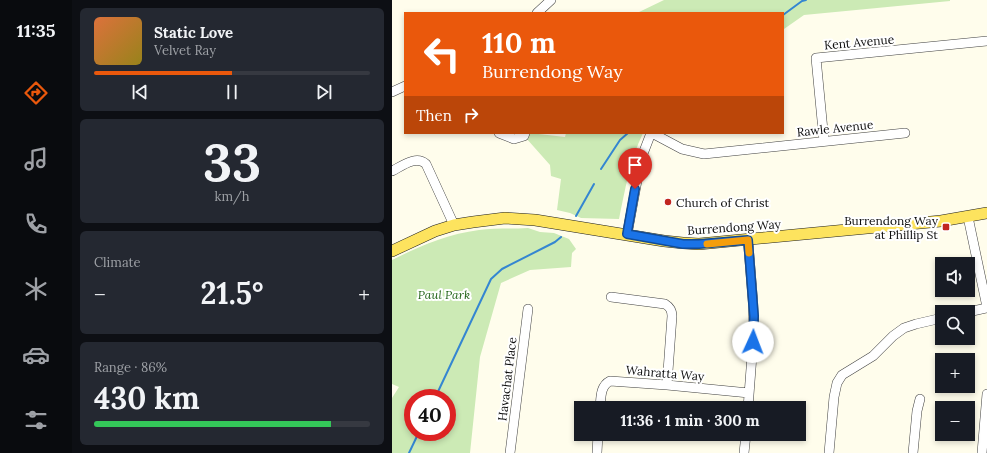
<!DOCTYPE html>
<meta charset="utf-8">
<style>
:root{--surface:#171b24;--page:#242831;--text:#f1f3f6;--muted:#9ea1a6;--line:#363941;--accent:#ea580c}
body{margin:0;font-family:Lora,serif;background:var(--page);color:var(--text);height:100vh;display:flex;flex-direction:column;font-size:15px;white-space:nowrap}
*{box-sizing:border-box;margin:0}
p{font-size:13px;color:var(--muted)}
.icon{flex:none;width:22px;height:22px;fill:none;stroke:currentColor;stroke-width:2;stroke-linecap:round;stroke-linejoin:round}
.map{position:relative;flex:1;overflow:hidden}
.panel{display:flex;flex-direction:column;gap:8px;padding:8px;background:#0d0f14;width:320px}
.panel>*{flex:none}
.top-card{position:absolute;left:12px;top:12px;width:380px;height:122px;border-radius:0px;box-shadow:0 2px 6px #0003;background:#ea580c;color:#fff;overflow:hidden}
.fabs{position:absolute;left:543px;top:257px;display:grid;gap:8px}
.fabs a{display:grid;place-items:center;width:40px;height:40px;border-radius:0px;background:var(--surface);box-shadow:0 2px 6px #0003;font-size:20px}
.speed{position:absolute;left:12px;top:389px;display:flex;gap:8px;font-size:20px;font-weight:700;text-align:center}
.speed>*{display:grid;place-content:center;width:52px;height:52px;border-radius:50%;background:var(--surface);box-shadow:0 2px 6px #0003;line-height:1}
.speed .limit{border:6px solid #d22;background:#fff;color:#111}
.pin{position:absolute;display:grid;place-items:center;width:34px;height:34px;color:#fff;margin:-41px -17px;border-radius:50% 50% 50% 0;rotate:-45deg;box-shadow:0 0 4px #0007}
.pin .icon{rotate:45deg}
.me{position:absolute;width:44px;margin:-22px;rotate:2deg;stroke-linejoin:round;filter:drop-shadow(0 0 3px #0008)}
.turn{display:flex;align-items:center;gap:14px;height:84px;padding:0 12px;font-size:18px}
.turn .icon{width:52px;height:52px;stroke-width:2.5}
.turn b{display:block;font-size:28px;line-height:34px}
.then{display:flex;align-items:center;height:38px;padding:0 12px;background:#0003;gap:8px;font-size:15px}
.big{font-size:30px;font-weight:800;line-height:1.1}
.panel .card{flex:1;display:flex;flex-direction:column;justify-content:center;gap:6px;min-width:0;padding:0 14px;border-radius:6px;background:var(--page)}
.panel .dial{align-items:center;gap:0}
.dial b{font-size:52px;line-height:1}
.song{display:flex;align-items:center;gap:12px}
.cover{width:48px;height:48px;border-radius:6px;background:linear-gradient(135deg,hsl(20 70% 55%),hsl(50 70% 35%))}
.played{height:4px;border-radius:2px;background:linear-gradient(90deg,var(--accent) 50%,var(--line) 50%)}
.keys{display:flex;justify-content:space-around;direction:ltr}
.heat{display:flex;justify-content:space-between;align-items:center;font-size:22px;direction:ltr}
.charge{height:6px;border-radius:3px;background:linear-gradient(90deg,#34c759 86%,var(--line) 0)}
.trip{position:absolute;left:182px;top:401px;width:232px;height:40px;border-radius:0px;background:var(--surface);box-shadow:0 2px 6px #0003;font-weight:800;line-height:40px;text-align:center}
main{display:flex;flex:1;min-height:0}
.tabs{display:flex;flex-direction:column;width:72px;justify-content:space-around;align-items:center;background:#090b0e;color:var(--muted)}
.tabs .icon{width:28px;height:28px}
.tabs .current{color:var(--accent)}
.tabs b{font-size:18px;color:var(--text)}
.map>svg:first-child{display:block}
</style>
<main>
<nav class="tabs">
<b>11:35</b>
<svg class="icon current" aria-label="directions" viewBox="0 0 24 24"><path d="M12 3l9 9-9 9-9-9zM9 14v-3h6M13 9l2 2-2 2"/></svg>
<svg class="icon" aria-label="music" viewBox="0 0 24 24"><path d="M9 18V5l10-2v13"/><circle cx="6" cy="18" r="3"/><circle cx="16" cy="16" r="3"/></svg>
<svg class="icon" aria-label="phone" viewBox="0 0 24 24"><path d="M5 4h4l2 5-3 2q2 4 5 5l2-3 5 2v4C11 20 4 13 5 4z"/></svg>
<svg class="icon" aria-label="climate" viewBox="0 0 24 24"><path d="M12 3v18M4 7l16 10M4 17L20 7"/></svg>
<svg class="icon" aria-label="car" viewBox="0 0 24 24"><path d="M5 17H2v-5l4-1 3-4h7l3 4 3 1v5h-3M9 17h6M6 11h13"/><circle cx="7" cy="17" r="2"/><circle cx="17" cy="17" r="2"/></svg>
<svg class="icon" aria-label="filters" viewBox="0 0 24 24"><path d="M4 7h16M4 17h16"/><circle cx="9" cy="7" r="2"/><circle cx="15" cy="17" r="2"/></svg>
</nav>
<section class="panel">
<div class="card">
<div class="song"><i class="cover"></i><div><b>Static Love</b><p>Velvet Ray</p></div></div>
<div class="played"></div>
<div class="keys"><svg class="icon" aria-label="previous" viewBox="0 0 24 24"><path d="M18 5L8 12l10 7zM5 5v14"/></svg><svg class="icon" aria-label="pause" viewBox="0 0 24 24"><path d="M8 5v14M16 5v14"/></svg><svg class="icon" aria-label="next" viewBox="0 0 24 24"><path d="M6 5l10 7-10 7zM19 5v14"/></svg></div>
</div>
<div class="card dial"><b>33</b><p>km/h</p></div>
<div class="card"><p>Climate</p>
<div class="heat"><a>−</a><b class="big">21.5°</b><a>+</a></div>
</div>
<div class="card"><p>Range · 86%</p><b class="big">430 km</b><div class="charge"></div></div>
</section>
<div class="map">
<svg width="595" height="453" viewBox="0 0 595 453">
<rect width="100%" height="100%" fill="#fffdec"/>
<!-- green -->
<path fill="#cceab5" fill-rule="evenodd" d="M272 0H558V1L412 15 392 29 391 31V13H245Z
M138 133 173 137 174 133H251C238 160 233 190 227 219L189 218 178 213 165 210 169 179 159 176 158 165 134 138Z
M136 228 148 232 162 233 177 239 184 249 180 253 179 267 138 270 109 283 88 357 78 453H0V398L7 387 0 384V260C28 246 56 234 87 230 103 228 120 229 136 228ZM21 398H55V432H21Z"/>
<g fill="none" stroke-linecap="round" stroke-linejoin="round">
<!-- stream -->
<path stroke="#3486d1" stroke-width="2" d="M391 15 410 1 414 0
M209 169 228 140 236 133
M184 216 202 184
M43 398 99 279 110 269 163 242 169 237
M17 453 27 432"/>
<defs>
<path id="minor" d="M145 13 159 0
M0 92 13 86
M107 133 122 139 132 136 133 133
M260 133 290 149 312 154 513 133
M432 141 424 58 595 41
M0 171C10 166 24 155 34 164L62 225
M576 217 595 307
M235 235 249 159 259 133
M356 240 361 302 362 329 356 408
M219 297 273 304C278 307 280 310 280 316L275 385
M576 312 595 308
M208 408C209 398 208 386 218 381L275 385 357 393
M118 453 136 309
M205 453 206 434
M352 453 354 434
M437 453 442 397 445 383 450 375 481 356 501 336 512 328 524 324 550 318
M521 453 525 411 528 399
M590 453 595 394"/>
<path id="major" d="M0 251 43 231 62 225 81 222 113 218 143 220 272 241 291 243 307 244 549 221 595 213"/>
</defs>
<!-- minor casing -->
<use href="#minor" stroke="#404040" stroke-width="10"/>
<!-- major casing -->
<use href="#major" stroke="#1e1e1e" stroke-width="12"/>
<!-- minor -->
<use href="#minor" stroke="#fff" stroke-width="9"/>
<!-- major -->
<use href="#major" stroke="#fde35e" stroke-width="11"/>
</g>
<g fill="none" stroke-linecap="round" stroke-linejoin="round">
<defs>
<path id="route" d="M243 189 235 234 291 244H307L356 240 362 316 361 342"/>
</defs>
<!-- route casing -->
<use href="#route" stroke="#114b97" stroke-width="10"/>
<!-- route -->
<use href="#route" stroke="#1a73e8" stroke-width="7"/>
<!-- slow -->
<path stroke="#f59e0b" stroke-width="7" d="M315 244 356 240 357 253"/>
</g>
<!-- markers -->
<g fill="#c12620" stroke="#fff" stroke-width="1.5">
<circle cx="276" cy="202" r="4"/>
<rect x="550" y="223" width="8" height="8" rx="2"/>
</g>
<g text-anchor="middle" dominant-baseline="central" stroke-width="4" stroke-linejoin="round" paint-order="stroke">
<!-- street labels -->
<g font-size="12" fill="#0d0d0d" stroke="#fff">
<text transform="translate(467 42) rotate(-5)">Kent Avenue</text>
<text transform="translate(443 128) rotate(-6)">Rawle Avenue</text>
<text transform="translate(342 227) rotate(-4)">Burrendong Way</text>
<text transform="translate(273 373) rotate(5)">Wahratta Way</text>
<text transform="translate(115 379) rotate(-83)">Havachat Place</text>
</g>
<!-- poi labels -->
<g font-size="12" fill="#0d0d0d" stroke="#fff" text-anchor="start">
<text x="284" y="202">Church of Christ</text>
<text x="546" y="220" text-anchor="end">Burrendong Way<tspan x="546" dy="14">at Phillip St</tspan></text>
</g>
<!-- park labels -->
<g font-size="12" font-style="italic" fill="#25661b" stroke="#fff">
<text x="52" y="294">Paul Park</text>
</g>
</g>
</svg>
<div class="fabs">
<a><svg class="icon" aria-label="sound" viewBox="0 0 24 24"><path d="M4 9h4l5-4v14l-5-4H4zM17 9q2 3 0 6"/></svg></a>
<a><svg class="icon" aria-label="search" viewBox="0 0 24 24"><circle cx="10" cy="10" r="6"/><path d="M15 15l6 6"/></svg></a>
<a>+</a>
<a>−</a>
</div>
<div class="speed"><div class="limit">40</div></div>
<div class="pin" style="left:243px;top:189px;background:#d93025"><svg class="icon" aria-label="arrive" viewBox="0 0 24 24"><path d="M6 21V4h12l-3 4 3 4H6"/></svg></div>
<svg class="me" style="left:361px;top:342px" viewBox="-20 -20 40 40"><circle r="19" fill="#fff"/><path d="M0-13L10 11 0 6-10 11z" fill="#1a73e8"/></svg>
<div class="trip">11:36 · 1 min · 300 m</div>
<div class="top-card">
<div class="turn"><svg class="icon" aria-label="left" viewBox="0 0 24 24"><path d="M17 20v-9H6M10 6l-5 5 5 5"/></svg><div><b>110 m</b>Burrendong Way</div></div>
<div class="then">Then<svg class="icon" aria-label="right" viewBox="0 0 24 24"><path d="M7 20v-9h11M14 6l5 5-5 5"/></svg></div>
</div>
</div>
</main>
